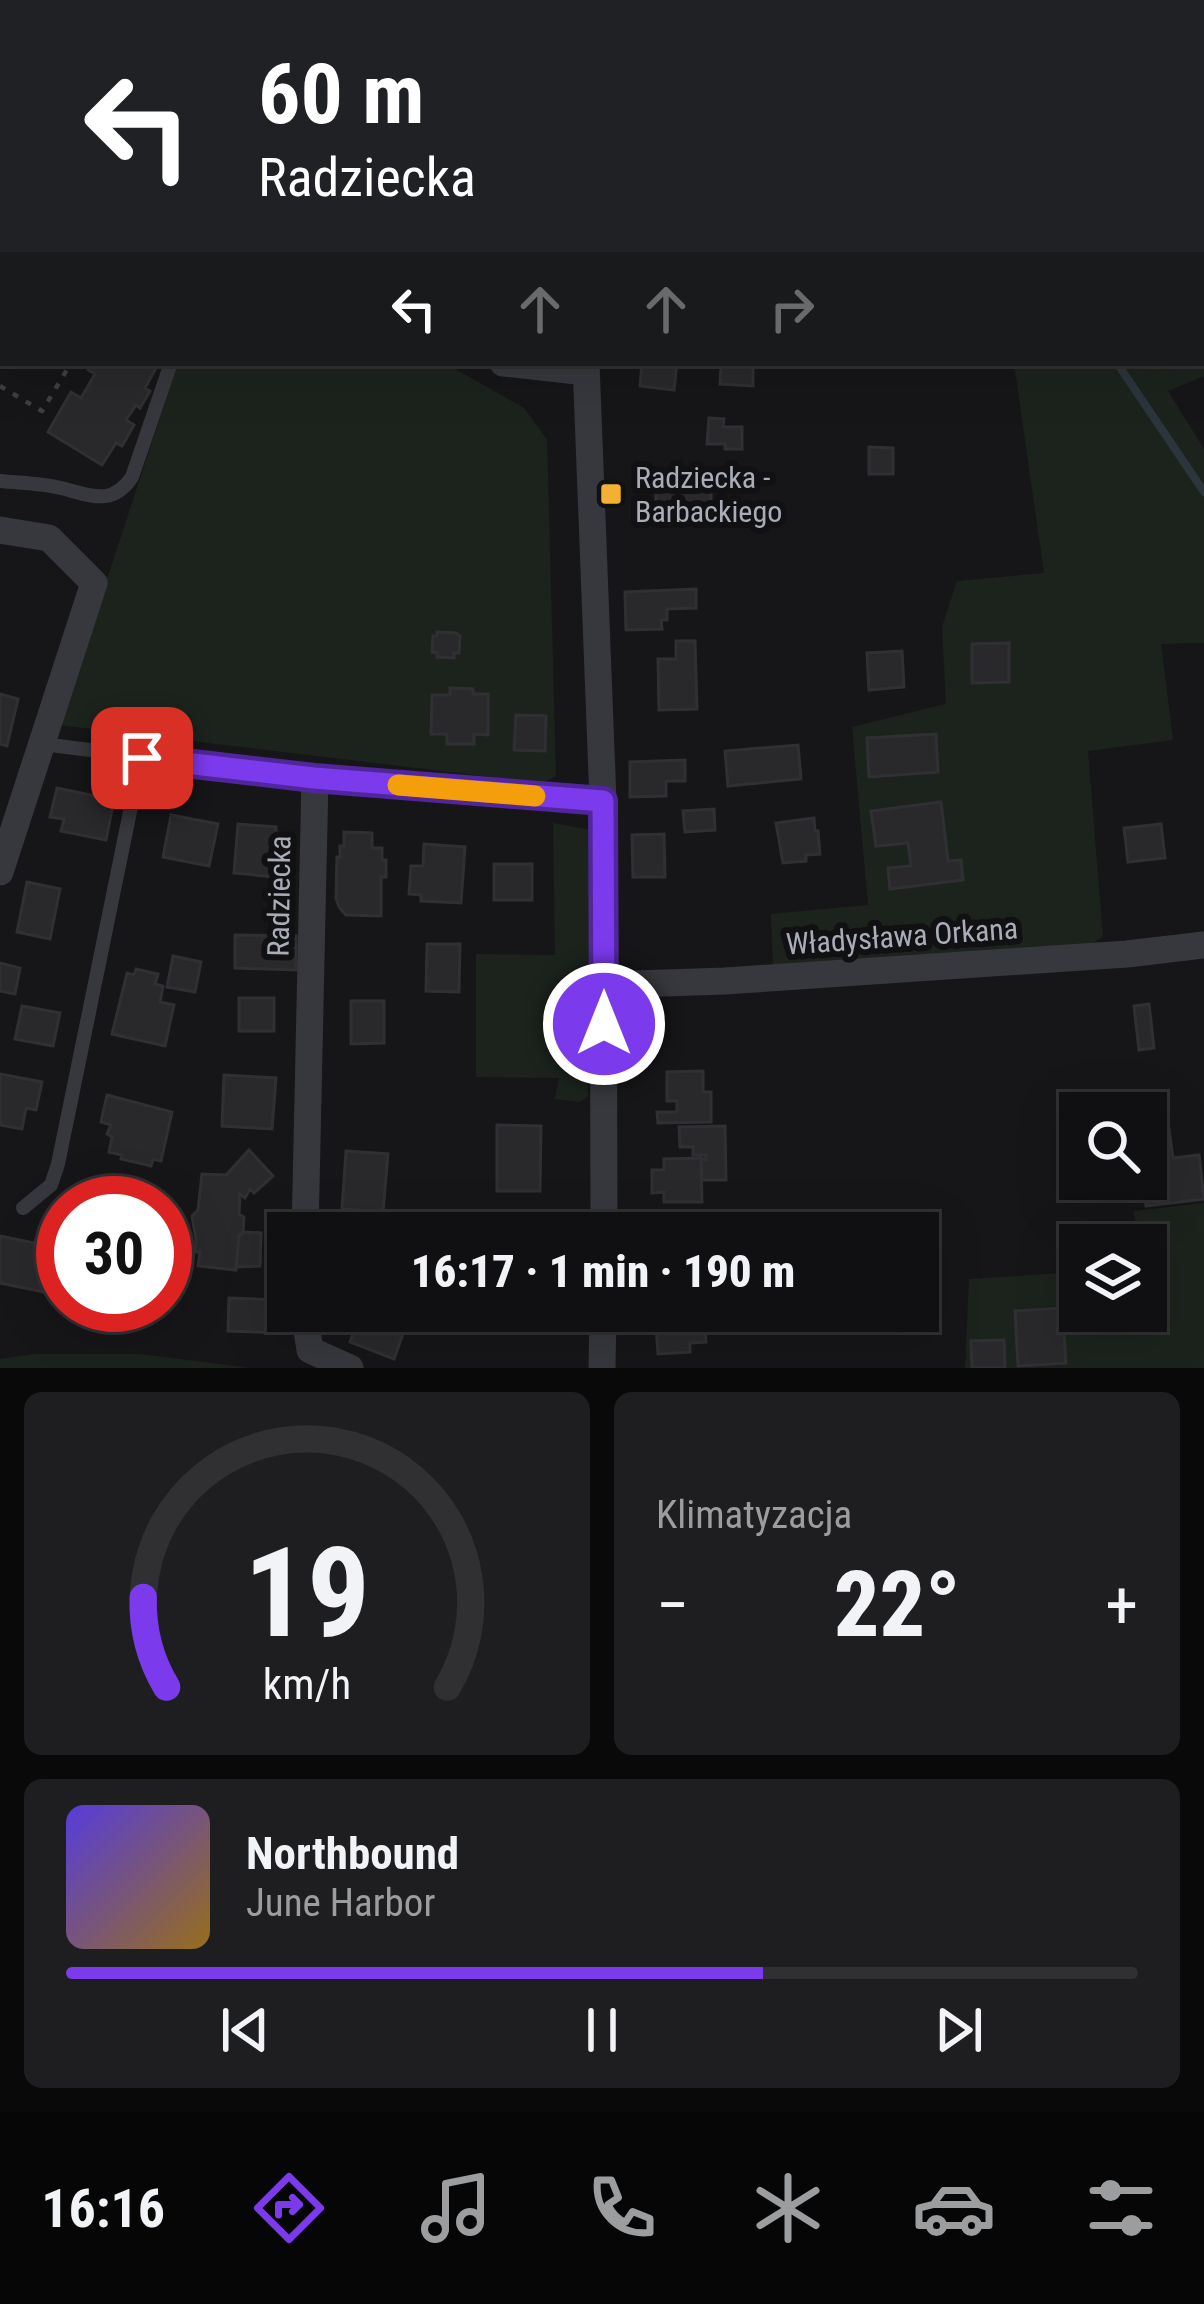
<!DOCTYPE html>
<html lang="pl">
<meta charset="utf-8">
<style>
:root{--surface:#101012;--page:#1e1e20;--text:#f1f3f6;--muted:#9c9d9f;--line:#303032;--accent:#7c3aed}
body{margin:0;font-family:"Roboto Condensed",sans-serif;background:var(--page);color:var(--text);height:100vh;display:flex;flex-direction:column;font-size:45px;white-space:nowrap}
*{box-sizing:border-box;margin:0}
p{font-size:39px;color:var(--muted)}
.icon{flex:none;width:66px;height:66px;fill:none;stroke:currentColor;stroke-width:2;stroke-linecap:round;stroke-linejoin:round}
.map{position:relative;height:1368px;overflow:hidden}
.side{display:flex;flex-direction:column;gap:24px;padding:24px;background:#09090a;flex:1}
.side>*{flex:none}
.guide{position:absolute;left:0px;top:0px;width:1206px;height:366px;box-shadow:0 12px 48px #0002,0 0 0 3px var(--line);background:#202124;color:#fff;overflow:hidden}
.tools{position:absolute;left:1059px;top:1092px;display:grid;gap:24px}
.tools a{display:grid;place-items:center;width:108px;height:108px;border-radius:0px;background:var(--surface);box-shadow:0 12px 48px #0002,0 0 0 3px var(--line);font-size:60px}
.speed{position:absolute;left:36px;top:1176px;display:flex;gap:24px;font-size:60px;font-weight:700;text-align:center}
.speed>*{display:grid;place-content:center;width:156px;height:156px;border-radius:50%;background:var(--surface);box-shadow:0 12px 48px #0002,0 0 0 3px var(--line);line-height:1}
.speed .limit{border:18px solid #d22;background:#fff;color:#111}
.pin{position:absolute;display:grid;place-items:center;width:102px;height:102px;color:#fff;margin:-51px;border-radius:24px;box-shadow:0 6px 18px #0006}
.me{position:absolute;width:132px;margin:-66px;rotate:0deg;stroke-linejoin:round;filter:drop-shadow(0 0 9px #0008)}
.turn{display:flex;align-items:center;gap:42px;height:252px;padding:0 60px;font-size:54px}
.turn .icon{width:156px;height:156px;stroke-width:2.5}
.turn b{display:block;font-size:84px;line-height:102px}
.lanes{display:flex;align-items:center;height:114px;padding:0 60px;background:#0003;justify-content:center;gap:60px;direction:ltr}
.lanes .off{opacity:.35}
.big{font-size:90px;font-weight:800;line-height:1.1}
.side .widget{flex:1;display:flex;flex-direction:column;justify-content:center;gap:18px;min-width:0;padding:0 42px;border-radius:18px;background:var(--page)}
.side .dial{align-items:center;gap:0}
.dial svg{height:312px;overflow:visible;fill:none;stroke:var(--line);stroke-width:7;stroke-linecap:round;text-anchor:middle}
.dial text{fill:var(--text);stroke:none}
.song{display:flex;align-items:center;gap:36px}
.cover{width:144px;height:144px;border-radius:18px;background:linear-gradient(135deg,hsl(250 70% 55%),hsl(40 70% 35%))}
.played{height:12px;border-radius:6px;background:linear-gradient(90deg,var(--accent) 65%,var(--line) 65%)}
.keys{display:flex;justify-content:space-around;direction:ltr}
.heat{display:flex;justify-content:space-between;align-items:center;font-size:66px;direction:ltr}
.side .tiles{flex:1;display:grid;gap:24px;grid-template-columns:1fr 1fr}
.widget:last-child{grid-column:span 2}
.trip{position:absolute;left:267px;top:1212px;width:672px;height:120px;border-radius:0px;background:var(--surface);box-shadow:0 12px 48px #0002,0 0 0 3px var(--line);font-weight:800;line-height:120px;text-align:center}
.menu{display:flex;height:192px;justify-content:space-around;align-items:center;background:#060607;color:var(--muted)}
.menu .icon{width:84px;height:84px}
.menu .active{color:var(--accent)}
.menu b{font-size:54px;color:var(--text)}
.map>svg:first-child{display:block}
</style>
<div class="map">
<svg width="1204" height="1368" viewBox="0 0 1204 1368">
<rect width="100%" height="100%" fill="#161618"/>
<!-- green -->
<path fill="#1c231d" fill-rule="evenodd" d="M1009 0H1204V376L1168 391 1204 449V643L1161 644 1173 740 1088 751 1103 937 1080 950 773 967 771 914 868 905 852 727 946 704 942 627 957 581 1044 573 1014 363H1203V3H1003Z
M178 363H445L524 408 547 439 556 776 542 783 59 725ZM450 689 473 694 487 735 474 734 473 744H447V734L431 733 450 695Z
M553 823 590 830 588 1096 580 1102 555 1099 559 1078 476 1077V954L555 955Z
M1204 1203V1368H965L969 1279 1080 1272V1311H1146V1245H1142L1133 1211Z
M35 1354H140L250 1368H0V1359Z"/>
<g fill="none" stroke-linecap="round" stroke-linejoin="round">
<!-- stream -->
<path stroke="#2c353c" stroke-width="8" d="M975 3V0
M1117 363 1204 492"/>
</g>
<!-- building -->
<path fill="#29292c" stroke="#303034" stroke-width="3" d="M92 363H148L156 368 145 388 150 391 140 408 136 405 126 420 134 425 122 446 116 443 102 465 48 432 71 392 81 398 95 374 88 370Z
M642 363H677L674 390 640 386Z
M721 366 753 367V386L720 384Z
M709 418 724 419 723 427H742V449H725V444H707Z
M869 447 893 448V474H869Z
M656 482H711V515H656Z
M696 589V608L667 609V620H661L662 629 626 630 625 592Z
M437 632 456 633 460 636 459 653H454V658L437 657V653L432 652 433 636H437Z
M676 641H695L697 709 659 710 658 659H676Z
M1009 643V682L972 683V644Z
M902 651 904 687 869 690 867 653Z
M450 688 473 689V694H488V735L474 734V744H447V734H431L432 695H450Z
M0 694 18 699 7 746 0 744Z
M516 715 546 716 545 751 514 750Z
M936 734 938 772 869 777 867 738Z
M798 745 801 779 728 786 725 751Z
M685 760V781H666V796L630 797V762Z
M57 788 114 800 106 840 61 831 64 819 50 817Z
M941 802 948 861 961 860 963 880 890 889 888 868 911 866 908 843 876 846 871 811Z
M714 809 715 830 685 832 683 811Z
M171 815 218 824 209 866 163 857Z
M814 818 815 831H818L820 854 806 855V861L783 863 776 823Z
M238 824 276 827V833L289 834 286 878 234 873Z
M1161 824 1165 858 1128 862 1124 828Z
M344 832 372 833V848H382V860H386V877H381V916L346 915 339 907 336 898 337 857H340V846H344Z
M664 834 665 877H633L632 835Z
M424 844 465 847 461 903 421 901V895L409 894 411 866H423Z
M494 864H532V900H494Z
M27 882 60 889 50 939 17 932Z
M235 935 296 936V970L235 968Z
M427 944H460L459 992 426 991Z
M173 956 201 962 195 992 167 987Z
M0 963 20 968 15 994 0 991Z
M136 969 158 974 155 984 163 986 160 1002 174 1005 165 1046 112 1034 127 973 134 975Z
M239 998H274V1031H239Z
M351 1001H384V1043L351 1044Z
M1149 1004 1154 1048 1139 1050 1134 1006Z
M22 1006 60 1013 53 1046 15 1039Z
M703 1071V1092H711V1122L658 1123 657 1112H677V1101H667V1072Z
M0 1074 42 1082 36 1110 26 1108 22 1129 0 1125Z
M224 1075 276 1078 272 1129 222 1126Z
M107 1095 172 1112 161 1161 153 1159 151 1166 121 1159 122 1155 109 1152 112 1137 107 1134 111 1125 101 1122Z
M1167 1114 1173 1158 1199 1155 1204 1199 1146 1206 1143 1179H1146V1116Z
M497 1125 541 1126 540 1191H497Z
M725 1126 726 1180H702L701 1158 706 1160V1155H693V1147H680L679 1127Z
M249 1150 273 1176 254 1193 250 1189 245 1198 240 1194 239 1214 244 1217 243 1232 239 1236 236 1270 198 1266 200 1252H195L196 1239 192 1216 198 1210 202 1174 226 1175Z
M346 1151 388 1154 383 1212 342 1209Z
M701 1158 702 1202H664V1192L652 1193V1170H664V1159Z
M243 1232 261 1233 260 1266 236 1267 239 1236Z
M0 1236 63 1249V1296L0 1283Z
M229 1298 280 1300 278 1333 228 1331Z
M1062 1308 1066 1363 1018 1366 1015 1311Z
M361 1311H414L411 1312 394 1359 350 1342Z
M704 1311 706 1342 690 1343V1352L658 1354 655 1312Z
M1004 1340 1005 1368H972L971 1341Z"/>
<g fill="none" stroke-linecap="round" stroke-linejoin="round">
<!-- path -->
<path stroke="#3d3f44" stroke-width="4.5" stroke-dasharray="6 9" stroke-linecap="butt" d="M0 329 3 330
M0 359 3 354
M0 386 42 411 71 363"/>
<!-- lane -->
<path stroke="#37383d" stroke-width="14" d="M0 266 3 267
M0 481C20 483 42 483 61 488 90 495 112 507 132 477L171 363
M42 744 315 778
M23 1208 51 1185 58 1164 141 758"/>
<!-- street -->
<path stroke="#37383d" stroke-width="27" d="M655 3 656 0
M0 69 3 71
M503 363 586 372
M586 363 603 801 604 1233
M0 530 49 538 94 583 0 872
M604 985 725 981 1127 954 1204 945
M305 1233 315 778 603 801
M304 1311 310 1350 350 1368
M602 1368 603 1311"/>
</g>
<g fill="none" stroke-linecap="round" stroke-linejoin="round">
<defs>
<path id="route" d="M142 758 314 778 603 801 604 1024"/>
</defs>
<!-- route casing -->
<use href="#route" stroke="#51269a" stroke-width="30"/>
<!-- route -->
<use href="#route" stroke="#7c3aed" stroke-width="21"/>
<!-- slow -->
<path stroke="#f59e0b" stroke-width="21" d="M398 785 535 796"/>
</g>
<!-- markers -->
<rect fill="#f2b134" stroke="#111113" stroke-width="4.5" x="599" y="482" width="24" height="24" rx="6"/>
<g text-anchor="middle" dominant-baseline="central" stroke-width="12" stroke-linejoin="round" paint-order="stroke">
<!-- poi labels -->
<g font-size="30" fill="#a8adb8" stroke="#111113" text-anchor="start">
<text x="635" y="477">Radziecka -<tspan x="635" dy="34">Barbackiego</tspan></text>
</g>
<!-- street labels -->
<g font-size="30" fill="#a8adb8" stroke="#111113">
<text transform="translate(279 896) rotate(-89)">Radziecka</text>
<text transform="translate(902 936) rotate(-4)">Władysława Orkana</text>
</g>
</g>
</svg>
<div class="tools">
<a><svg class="icon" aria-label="search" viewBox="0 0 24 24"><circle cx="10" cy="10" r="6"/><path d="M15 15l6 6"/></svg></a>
<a><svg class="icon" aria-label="layers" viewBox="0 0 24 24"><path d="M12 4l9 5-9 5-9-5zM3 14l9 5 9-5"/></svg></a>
</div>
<div class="speed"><div class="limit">30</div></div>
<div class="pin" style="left:142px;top:758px;background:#d93025"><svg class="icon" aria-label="arrive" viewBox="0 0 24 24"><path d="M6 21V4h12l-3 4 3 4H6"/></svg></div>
<svg class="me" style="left:604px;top:1024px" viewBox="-20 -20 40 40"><circle r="17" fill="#7c3aed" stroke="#fff" stroke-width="3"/><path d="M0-11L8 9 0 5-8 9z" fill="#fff"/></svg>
<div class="trip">16:17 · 1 min · 190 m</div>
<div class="guide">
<div class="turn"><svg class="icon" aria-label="left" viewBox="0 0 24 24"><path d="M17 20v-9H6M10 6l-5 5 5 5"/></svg><div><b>60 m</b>Radziecka</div></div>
<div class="lanes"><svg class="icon" aria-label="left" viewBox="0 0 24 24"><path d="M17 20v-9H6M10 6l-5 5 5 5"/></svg><svg class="icon off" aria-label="ahead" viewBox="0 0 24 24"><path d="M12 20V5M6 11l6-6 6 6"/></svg><svg class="icon off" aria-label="ahead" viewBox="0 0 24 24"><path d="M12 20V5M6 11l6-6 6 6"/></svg><svg class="icon off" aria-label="right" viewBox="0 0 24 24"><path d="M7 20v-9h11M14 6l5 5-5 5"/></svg></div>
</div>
</div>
<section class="side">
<div class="tiles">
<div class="widget dial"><svg viewBox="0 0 100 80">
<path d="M14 69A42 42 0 1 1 86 69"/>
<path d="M14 69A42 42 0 0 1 8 46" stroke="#7c3aed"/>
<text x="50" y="56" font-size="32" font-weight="700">19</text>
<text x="50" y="72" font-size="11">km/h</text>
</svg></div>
<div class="widget"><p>Klimatyzacja</p>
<div class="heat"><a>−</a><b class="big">22°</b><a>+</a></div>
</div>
<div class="widget">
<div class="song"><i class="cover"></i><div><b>Northbound</b><p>June Harbor</p></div></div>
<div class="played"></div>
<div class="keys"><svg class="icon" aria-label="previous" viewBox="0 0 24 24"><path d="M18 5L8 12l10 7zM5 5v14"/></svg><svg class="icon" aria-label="pause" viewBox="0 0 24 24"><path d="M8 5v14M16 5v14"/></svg><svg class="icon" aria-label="next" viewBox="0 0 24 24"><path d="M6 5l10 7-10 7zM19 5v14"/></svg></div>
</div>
</div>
</section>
<nav class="menu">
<b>16:16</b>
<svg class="icon active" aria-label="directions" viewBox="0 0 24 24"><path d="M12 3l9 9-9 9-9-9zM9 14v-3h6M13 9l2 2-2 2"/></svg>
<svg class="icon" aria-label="music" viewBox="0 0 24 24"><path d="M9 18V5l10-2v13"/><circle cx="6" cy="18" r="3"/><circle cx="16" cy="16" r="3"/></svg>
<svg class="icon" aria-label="phone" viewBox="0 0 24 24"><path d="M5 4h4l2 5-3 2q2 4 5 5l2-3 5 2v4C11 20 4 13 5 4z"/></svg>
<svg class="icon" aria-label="climate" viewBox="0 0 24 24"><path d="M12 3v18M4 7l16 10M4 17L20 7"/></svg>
<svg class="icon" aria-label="car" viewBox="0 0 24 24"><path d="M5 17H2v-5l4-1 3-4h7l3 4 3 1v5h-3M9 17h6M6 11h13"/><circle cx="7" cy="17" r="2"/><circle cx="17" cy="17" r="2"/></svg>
<svg class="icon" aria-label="filters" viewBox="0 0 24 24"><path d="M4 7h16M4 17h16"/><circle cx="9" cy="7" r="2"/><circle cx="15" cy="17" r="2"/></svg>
</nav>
